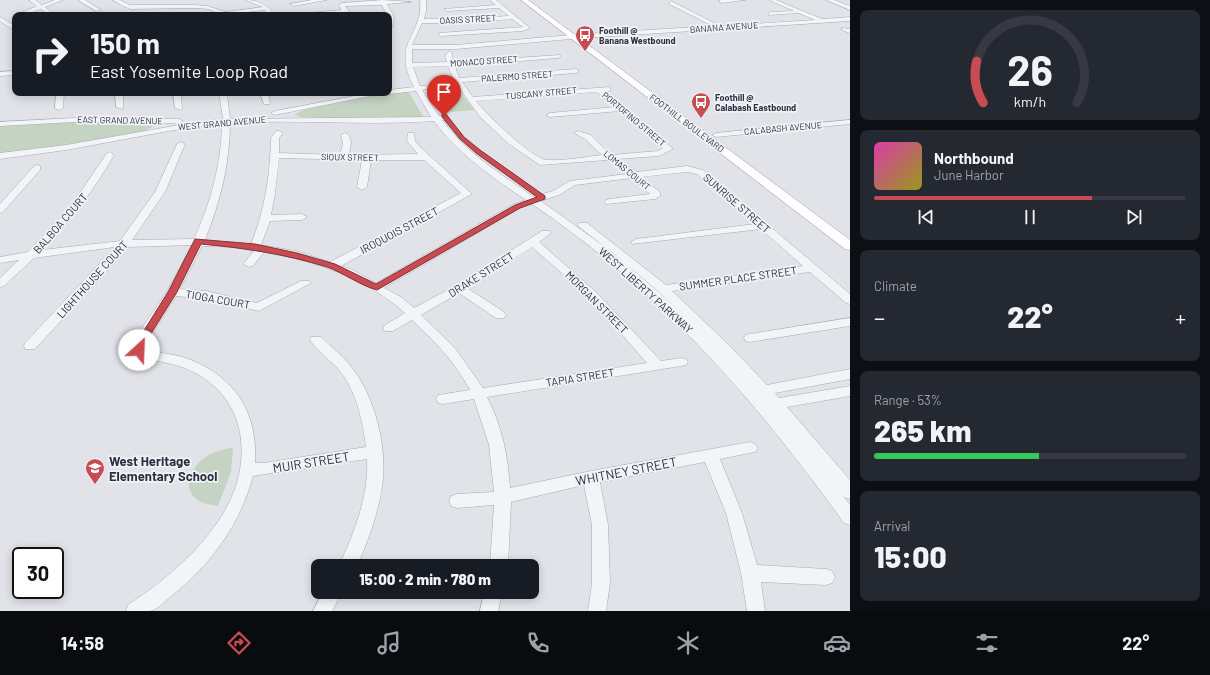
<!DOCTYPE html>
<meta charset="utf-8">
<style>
:root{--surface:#171b24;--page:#242831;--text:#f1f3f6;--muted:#9ea1a6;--line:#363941;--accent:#c94b52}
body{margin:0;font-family:Barlow,sans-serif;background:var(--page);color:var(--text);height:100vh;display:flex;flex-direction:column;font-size:15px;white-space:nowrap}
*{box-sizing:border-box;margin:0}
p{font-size:13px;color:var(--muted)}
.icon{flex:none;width:22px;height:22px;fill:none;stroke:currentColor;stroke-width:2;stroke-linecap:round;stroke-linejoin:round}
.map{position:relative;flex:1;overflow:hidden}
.sheet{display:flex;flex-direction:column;gap:10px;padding:10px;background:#0d0f14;width:360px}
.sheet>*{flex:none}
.guide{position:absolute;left:12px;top:12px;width:380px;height:84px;border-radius:8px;box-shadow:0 2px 10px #0003;background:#171b24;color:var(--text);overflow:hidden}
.speed{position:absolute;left:12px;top:547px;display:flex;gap:8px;font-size:20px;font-weight:700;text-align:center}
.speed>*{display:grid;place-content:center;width:52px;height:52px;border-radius:50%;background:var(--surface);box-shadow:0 2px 10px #0003;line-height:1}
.speed .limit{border:2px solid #111;border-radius:6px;background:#fff;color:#111}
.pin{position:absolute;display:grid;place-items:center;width:34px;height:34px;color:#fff;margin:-41px -17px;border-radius:50% 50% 50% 0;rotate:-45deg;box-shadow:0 0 4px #0007}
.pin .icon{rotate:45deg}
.me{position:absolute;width:44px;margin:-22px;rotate:25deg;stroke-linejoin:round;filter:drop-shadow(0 0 3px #0008)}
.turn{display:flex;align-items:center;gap:14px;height:84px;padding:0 12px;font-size:18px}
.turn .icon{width:52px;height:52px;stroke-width:2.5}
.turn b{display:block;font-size:28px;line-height:34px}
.big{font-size:30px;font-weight:800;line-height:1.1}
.sheet .widget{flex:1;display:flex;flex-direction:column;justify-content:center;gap:6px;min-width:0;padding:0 14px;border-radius:8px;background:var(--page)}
.sheet .dial{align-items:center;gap:0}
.dial svg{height:104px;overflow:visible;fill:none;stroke:var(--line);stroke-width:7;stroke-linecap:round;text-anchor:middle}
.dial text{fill:var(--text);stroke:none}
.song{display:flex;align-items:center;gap:12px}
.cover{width:48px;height:48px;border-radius:6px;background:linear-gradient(135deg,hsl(320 70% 55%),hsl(60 70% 35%))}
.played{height:4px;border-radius:2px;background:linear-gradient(90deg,var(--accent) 70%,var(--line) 70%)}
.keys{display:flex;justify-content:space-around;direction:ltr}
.heat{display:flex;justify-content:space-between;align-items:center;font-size:22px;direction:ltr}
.charge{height:6px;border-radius:3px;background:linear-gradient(90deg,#34c759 53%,var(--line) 0)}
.trip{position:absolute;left:311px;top:559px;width:228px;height:40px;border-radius:8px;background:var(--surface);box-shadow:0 2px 10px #0003;font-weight:800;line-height:40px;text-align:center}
.tab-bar{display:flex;height:64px;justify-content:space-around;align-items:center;background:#090b0e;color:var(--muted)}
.tab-bar .icon{width:28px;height:28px}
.tab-bar .on{color:var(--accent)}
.tab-bar b{font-size:18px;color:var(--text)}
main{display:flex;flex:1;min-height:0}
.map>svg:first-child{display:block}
</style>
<main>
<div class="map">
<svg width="850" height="611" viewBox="0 0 850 611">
<rect width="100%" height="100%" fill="#e1e3e9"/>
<!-- green -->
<path fill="#c5d3c2" d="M458 89 474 110 450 112 435 91Z
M408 91 424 118 364 119 301 117 295 115C303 105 391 93 408 91Z
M91 121 146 123 153 126C141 138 24 151 0 154V125Z
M233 447 231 472 218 506C210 504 201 504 195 498 181 485 194 464 207 456 214 451 225 450 233 447Z"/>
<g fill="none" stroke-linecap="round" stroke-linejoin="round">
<defs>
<path id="minor" d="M29 0H35L42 5 55 0H63L45 7 55 15H49L41 9 24 15H16L37 6Z
M78 0H85L101 10 96 11Z
M113 0H120L130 5H195L208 6 225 12 263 7 245 0C259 0 267 5 275 15H269L265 10 223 15 208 9 195 8 130 9 123 6Z
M312 0H327L293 6 290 4Z
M383 0 411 2 387 4 394 17 392 28 389 30V15H387L382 5 345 6 349 11V15H343L342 13 299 14 341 10 339 5 342 3Z
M420 0H426V11L424 19H458L509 16 499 8 447 11 444 9 496 5 490 0H496L530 28 523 31 441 36 439 35V33L523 27 512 19 458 23H422L412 45H456L582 34 713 26 669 4 671 1 720 26 815 20 799 13 768 15 770 12 794 11 769 0H776L822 19 850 17V21L582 38 456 49H412V63L447 62 445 56 449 51 452 53 453 62 560 55V57L558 58 455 66 459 78 576 69 579 71 576 73 462 82 473 97 610 87V91H605L673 149 659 156 617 159 637 172 687 166 703 170 850 294V304L846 303 810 272 672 291 730 346 767 385 850 369V379L775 393 779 398 850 386V396L787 407 850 480V499L844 497 831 480 850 505V525L844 523C755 399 659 290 532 204L520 208 384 288 401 297 414 308 455 286 542 231H550L551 233 539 242 597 293 661 361 681 358 686 359 688 362 686 365 681 366 487 397C502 426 508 456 510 488L591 471 750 442 755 444 758 448 755 452 720 459 742 513 757 565 826 569 832 571 835 577 832 583 826 585 761 582 765 611H747L741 573 726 513 705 462 600 482 608 525 610 583 606 611H588L592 583V525L584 485 511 502 508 566H490L494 505 457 508 451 506 449 501 451 496 457 494 494 492 489 445 474 399 443 404 438 403 436 399 438 395 470 390C455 362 435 341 412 320L393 331H385L383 328 385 325 405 313C368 279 314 260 264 252L253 266 249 267 243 264 254 251 234 247 202 246 180 289 206 291 257 303 301 281H309L311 283 259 311 206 299 176 296 151 336 146 349C161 354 177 354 191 360 237 379 258 414 255 463H264L366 447C363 421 356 389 338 369 329 359 317 351 310 340L311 337H321C332 348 346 358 355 372 375 400 386 444 383 479 380 508 369 539 357 566H339C354 533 369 496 367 459L253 476C240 525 210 566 170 597 165 601 157 610 150 611 143 611 133 611 126 611L128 605C184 568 253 507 240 433 236 412 226 395 209 382 187 364 167 364 141 357L136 355 133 348 142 328 166 293 192 245 127 247 103 275 35 349H25L24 346 25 343 115 247 34 258 4 286 0 287V278L19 260 0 263V257L28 252 71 206 107 153 110 152 114 155C94 190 70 221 42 250L120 241 155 192 177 144 181 142 185 144 165 192 132 240 194 239C211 202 221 165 222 124L174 130 66 150 0 159V153L66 145 174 126 223 119 219 93H227L230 119 431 117 416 91 389 94 386 93H389V90L414 87C390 41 424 36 420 0ZM448 66 454 80 480 117 509 144 540 165 607 160 627 174 570 181 553 191 534 197C502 175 465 152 442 120H447V116H439L422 90 429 88 425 86H420L413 67ZM597 92 615 107 550 113 546 115 550 117 620 111 663 148 658 151 611 155 591 135 578 131 574 133 585 139 602 155C584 157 565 161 547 160 532 159 486 114 476 101ZM434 121C458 154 493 178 526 200L514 204 376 283 351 269 341 266 472 194 420 147 415 141 414 133H408L407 141 418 154 349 155 351 143 349 135 345 133 341 135 343 143 340 155 279 153V138L283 133 279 131H276L271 138C270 175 265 210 251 244L205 240C220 202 230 164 230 123 298 119 366 126 434 121ZM279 158 362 160 357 187 362 190 367 187 371 160H424L461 193 330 262 296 251 261 245 270 221 302 220 307 217 302 214 271 215 275 193ZM687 172 697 174 755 224 636 239 631 242 632 244 761 229 803 266 666 285 587 223H579L578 225 579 227C614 253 647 281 679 310L612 252 541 201 559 195 575 185 632 178 650 194 609 199 606 200 604 202 606 204 655 199 660 196V192L641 177ZM532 247 589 297 647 363 483 388 455 348 421 315 459 293 496 318H504L506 315 504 312 467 288Z
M719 0H745L721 3Z
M826 0H834L850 6V10Z
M0 17 15 26V31L0 21Z
M842 28 850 29V33L842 30Z
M15 71V75L0 76V72Z
M56 93H64L63 108 59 110 55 108Z
M115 93H123V109L116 107Z
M173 93H181L182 110 175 108Z
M260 93H268L270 104H264Z
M370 93H385L275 115 271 113 275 111Z
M75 118 179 119 183 121 179 123 75 122 0 126V122Z
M850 120V124L716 137 712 135 716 133Z
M37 165 40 166V170L3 212 0 213V204L34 166Z
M850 318V326L750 342 745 341 744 338 745 335 750 334Z
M323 592H342L332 611H313Z
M484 592H502L498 611H480Z"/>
<path id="major" d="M521 0H528L850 240V250L845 249Z"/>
</defs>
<!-- minor casing -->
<use href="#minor" stroke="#a6aab3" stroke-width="1"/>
<!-- major casing -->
<use href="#major" stroke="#a1a7b4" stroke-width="1"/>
<!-- minor -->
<use href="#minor" fill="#f3f4f7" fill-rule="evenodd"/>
<!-- major -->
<use href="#major" fill="#fff" fill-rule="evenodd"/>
</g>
<!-- route -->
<path fill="#c94b52" stroke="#833135" d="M442 114H446L464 137 480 150 545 196V199L520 208 377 290C359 285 344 273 327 267 285 254 244 248 201 244L177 292 144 345 143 352H136L135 345 168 292 195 239 255 244 297 253 335 264 376 284 515 205 537 197 476 153 460 139 442 117Z"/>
<!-- icons -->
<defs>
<symbol id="bus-pin" viewBox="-11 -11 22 30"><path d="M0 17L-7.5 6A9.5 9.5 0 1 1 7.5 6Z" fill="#c94b52" stroke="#f0f2f6"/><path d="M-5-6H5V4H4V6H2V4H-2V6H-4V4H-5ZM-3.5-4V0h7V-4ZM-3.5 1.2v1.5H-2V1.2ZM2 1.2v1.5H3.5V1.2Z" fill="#fff"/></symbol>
<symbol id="school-pin" viewBox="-11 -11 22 30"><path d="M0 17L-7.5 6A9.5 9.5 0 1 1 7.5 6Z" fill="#c94b52" stroke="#f0f2f6"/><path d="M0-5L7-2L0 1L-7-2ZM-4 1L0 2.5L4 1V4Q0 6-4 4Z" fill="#fff"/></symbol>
</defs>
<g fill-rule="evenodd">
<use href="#bus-pin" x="574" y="24" width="22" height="30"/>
<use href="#bus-pin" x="690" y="91" width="22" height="30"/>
<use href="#school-pin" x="84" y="457" width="22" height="30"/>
</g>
<g text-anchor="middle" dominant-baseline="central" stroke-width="3.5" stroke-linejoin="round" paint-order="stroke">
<!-- far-street labels -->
<g font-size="9" fill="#2a3040" stroke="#f0f2f6">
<text transform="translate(468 19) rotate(-3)">OASIS STREET</text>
<text transform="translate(724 27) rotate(-4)">BANANA AVENUE</text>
<text transform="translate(484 61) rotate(-4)">MONACO STREET</text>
<text transform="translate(517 76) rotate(-4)">PALERMO STREET</text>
<text transform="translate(541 93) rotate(-5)">TUSCANY STREET</text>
<text transform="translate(634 119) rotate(40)">PORTOFINO STREET</text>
<text transform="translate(120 120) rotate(1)">EAST GRAND AVENUE</text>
<text transform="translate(222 123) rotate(-5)">WEST GRAND AVENUE</text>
<text transform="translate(687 123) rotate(37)">FOOTHILL BOULEVARD</text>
<text transform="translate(783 128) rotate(-5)">CALABASH AVENUE</text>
<text transform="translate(350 157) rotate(1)">SIOUX STREET</text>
<text transform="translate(627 170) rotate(39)">LOMAS COURT</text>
</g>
<!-- far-poi labels -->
<g font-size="9" font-weight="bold" fill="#2a3040" stroke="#f0f2f6" text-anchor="start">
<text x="599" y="30">Foothill @<tspan x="599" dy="10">Banana Westbound</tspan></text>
<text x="715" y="97">Foothill @<tspan x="715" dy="10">Calabash Eastbound</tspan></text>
</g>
<!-- street labels -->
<g font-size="11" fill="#2a3040" stroke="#f0f2f6">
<text transform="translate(737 203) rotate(41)">SUNRISE STREET</text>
<text transform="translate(60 223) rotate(-49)">BALBOA COURT</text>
<text transform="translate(399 230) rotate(-28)">IROQUOIS STREET</text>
<text transform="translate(481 274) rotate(-32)">DRAKE STREET</text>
<text transform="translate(738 278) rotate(-8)">SUMMER PLACE STREET</text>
<text transform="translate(92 279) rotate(-48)">LIGHTHOUSE COURT</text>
<text transform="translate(646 290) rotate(42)">WEST LIBERTY PARKWAY</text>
<text transform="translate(218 299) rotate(10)">TIOGA COURT</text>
<text transform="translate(597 302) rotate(45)">MORGAN STREET</text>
<text transform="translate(580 377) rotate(-9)">TAPIA STREET</text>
</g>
<!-- near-poi labels -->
<g font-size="13" font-weight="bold" fill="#2a3040" stroke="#f0f2f6" text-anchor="start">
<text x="109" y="461">West Heritage<tspan x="109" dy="15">Elementary School</tspan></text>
</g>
<!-- near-street labels -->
<g font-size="13" fill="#2a3040" stroke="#f0f2f6">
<text transform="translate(311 462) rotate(-9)">MUIR STREET</text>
<text transform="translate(626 471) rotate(-11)">WHITNEY STREET</text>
</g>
</g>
</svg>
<div class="speed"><div class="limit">30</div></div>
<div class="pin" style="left:444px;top:116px;background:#d93025"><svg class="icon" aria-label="arrive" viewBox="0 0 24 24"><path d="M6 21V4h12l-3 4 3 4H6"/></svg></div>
<svg class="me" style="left:139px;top:350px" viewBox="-20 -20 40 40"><circle r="19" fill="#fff"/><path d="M0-13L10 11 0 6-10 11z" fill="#c94b52"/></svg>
<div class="trip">15:00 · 2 min · 780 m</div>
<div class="guide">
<div class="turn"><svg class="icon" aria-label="right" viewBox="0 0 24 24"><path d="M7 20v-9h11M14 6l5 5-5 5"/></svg><div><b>150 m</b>East Yosemite Loop Road</div></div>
</div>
</div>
<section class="sheet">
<div class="widget dial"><svg viewBox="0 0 100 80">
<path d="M14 69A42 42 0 1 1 86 69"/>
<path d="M14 69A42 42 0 0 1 9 37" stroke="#c94b52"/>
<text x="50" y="56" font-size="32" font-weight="700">26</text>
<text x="50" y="72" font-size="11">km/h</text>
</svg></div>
<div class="widget">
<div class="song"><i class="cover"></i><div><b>Northbound</b><p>June Harbor</p></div></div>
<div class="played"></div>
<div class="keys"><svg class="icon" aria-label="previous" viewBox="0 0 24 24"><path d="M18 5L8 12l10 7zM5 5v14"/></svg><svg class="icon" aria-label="pause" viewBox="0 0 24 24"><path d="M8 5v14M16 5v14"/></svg><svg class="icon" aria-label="next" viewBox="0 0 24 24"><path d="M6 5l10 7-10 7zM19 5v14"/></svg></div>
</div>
<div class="widget"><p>Climate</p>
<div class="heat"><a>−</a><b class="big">22°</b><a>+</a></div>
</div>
<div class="widget"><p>Range · 53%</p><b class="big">265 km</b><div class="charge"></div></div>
<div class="widget"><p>Arrival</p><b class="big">15:00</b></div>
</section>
</main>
<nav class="tab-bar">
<b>14:58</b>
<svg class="icon on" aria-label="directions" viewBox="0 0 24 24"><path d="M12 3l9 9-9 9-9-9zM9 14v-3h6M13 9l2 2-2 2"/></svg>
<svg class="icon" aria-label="music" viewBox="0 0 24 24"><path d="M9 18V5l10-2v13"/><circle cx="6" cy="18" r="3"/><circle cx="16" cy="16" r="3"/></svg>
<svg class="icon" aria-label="phone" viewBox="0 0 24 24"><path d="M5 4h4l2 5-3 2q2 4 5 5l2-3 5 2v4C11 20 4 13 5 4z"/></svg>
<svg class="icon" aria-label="climate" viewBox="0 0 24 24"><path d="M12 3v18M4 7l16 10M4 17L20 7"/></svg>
<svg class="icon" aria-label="car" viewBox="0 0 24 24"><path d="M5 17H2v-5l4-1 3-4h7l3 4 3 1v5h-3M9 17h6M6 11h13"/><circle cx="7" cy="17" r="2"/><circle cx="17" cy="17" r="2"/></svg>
<svg class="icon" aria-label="filters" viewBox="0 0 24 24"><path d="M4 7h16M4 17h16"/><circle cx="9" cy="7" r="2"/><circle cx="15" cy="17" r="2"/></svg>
<b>22°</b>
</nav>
